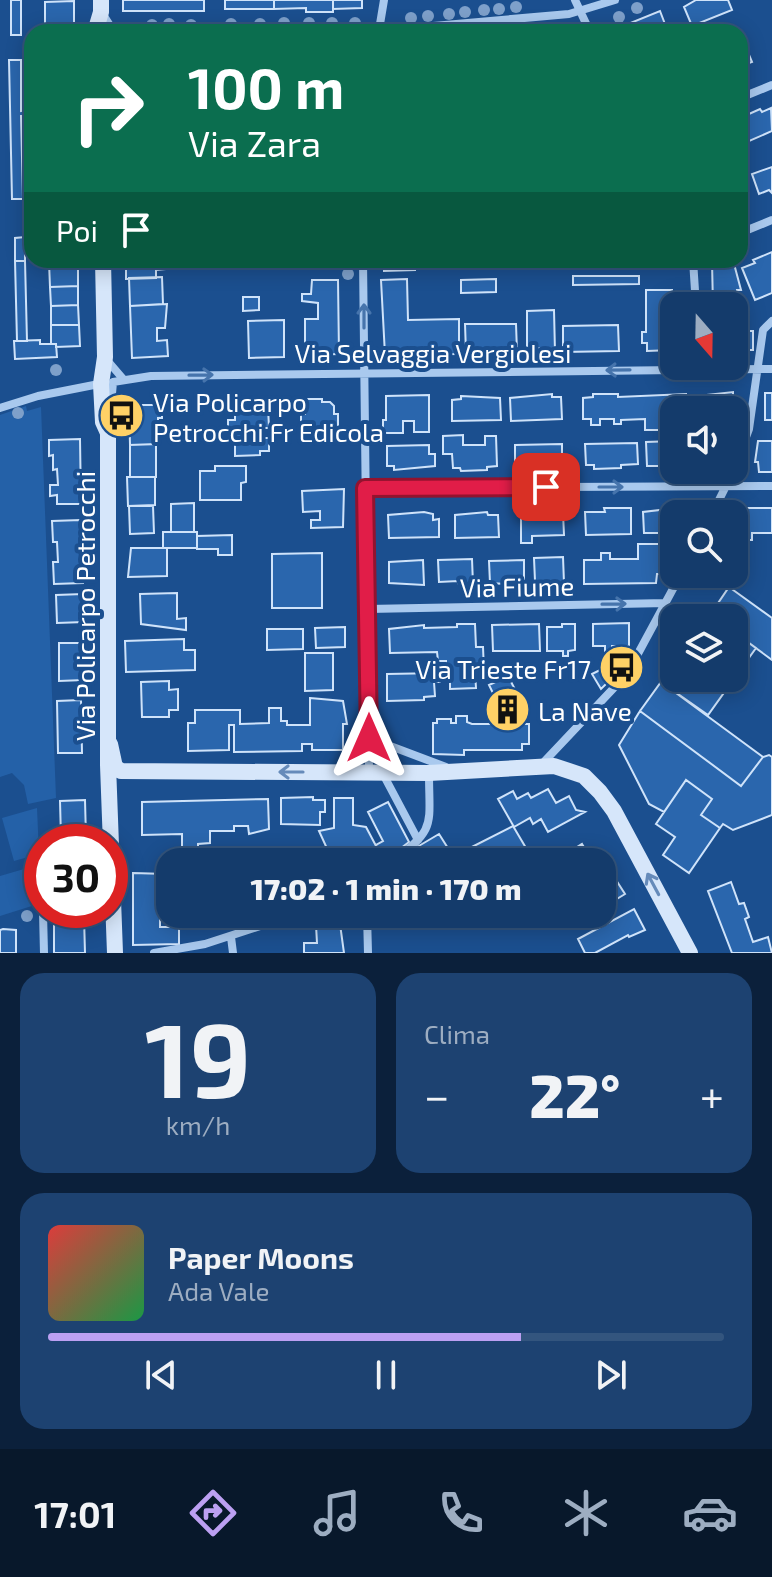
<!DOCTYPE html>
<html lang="it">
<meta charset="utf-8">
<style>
:root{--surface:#143b6b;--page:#1d4271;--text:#f1f3f6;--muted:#9dadc1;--line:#33557e;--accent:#bca0f2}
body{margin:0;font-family:"Exo 2",sans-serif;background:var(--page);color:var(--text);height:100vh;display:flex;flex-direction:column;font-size:30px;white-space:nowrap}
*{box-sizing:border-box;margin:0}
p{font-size:26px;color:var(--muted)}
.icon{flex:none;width:44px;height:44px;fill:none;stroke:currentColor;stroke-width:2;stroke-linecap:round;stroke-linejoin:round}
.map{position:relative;height:953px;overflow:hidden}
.sheet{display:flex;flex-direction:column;gap:20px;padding:20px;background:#0b203b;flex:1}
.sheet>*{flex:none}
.hud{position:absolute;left:24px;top:24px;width:724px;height:244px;border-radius:24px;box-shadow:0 4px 20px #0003,0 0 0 2px var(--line);background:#0b6e4f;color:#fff;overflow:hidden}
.needle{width:52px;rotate:160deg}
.controls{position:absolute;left:660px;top:292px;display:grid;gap:16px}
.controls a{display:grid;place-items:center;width:88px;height:88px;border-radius:16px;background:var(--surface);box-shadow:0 4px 20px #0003,0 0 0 2px var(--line);font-size:40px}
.speed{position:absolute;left:24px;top:824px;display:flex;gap:16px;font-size:40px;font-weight:700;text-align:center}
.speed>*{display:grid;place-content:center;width:104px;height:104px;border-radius:50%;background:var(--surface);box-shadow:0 4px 20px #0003,0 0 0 2px var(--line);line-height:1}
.speed .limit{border:12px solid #d22;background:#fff;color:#111}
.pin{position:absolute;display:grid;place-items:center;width:68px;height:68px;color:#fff;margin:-34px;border-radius:16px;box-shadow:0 4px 12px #0006}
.me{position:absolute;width:88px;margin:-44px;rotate:0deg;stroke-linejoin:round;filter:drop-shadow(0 0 6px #0008)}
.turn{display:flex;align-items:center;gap:28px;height:168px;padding:0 32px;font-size:36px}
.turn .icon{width:104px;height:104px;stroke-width:2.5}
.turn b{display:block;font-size:56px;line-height:68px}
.then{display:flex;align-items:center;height:76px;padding:0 32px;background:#0003;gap:16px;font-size:30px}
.big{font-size:60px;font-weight:800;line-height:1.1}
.sheet .card{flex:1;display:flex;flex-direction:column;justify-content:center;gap:12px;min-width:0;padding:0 28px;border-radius:24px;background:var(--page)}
.sheet .dial{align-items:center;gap:0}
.dial b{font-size:104px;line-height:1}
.song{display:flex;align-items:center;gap:24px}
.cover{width:96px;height:96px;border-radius:12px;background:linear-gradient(135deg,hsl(0 70% 55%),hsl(140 70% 35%))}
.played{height:8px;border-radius:4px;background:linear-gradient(90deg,var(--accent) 70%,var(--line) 70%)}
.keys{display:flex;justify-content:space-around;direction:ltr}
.heat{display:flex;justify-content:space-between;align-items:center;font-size:44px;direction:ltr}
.sheet .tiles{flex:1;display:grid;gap:20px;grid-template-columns:1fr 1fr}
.card:last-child{grid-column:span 2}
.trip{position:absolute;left:156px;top:848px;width:460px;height:80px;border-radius:24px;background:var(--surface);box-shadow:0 4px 20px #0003,0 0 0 2px var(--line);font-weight:800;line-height:80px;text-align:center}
.dock{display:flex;height:128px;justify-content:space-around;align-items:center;background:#08182b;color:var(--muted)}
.dock .icon{width:56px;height:56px}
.dock .current{color:var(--accent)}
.dock b{font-size:36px;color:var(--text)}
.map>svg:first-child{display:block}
</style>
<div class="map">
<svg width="772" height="953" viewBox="0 0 772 953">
<rect width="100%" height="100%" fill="#1b4f8f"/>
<!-- green -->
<path fill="#2461a8" d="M26 406 27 411 41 407 56 798 28 804 24 785 12 773 0 777V415Z
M37 808 39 854 14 861 2 818Z
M24 869 35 905 0 916V876Z"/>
<!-- building -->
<path fill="#2a66ad" stroke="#cfe3fa" stroke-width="2" d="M11 0H21V35H11Z
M123 0H204V11H123Z
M225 0H274V9H225Z
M274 0H333V12H306V8L274 9Z
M333 0H362V8L333 9Z
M728 0 732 10 692 26 684 7 696 0Z
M74 1V24L45 25V2Z
M660 11 668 32H626L623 26Z
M74 24V32H45V25Z
M744 43 752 62 741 66 743 68 740 70V44Z
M9 60H21V111L26 110V116H21L23 199H12Z
M771 108 772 131 740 145V118L760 109 762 112Z
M772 167V193L769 190 759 194 752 174Z
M25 237V261H15V238Z
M772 252V293L755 300 742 268 755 263 753 260Z
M126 260H164L165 269 156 270V278L126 279Z
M269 260H303L295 261V267L269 268Z
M384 260H415V270L384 271Z
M720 260H733L741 290H737L738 306H742L743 322H739V331H753V350H734V306H713L712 262Z
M15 261H25L27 341H17Z
M49 262H78V286L50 287Z
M573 276H639V284L573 285Z
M162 277 163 304 130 306 129 278Z
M407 279 408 320 459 319V354L385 355 381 280Z
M496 279V292L461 293V280Z
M312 280H338L339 354 305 355V319H318V303L302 301V294H311Z
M78 286V305L51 306 50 287Z
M646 290H672V350L647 351V343H642V332H646Z
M243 297H259V310L243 311Z
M167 304 165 328H157V341L167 340 168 356 132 358 130 306Z
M78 305 79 325H51V306Z
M554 310 555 352H543L542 348 527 349V311Z
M284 320V357L249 358 248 321Z
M465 324H516L517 352 466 353Z
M51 325H79L80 346 56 347V344H51Z
M618 325 619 351 563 352V326Z
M40 340V344H56L57 357 15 359 14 341Z
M733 392V410H699L698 396Z
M765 393H772V420H765Z
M552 394V397H561L562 419 511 421 510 398Z
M593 394H618V397L686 394V410H674V418H659V430H645V419L621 420V424H614V419H600V425H591V419H583V398L593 397Z
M429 395V432H414V421H403V433H383V420H386V396Z
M461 396 500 398 501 420 452 421V400L461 399Z
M305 399H322V402H330L334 406V414H338V433L305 437 301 432V414H305Z
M129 405H162V418H158V444L130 445Z
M235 407H268L269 428H260V438H269V451H260V455L235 456V432H228V420H235Z
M463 435V445H485V436H496L497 466 487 467V470L461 471 460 468H453L452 454H443V436Z
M80 439 81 504H57V495L50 496V485H58L57 469 53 470V455L49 456V440Z
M674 441V469L668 470V466H647L646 442Z
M758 441H772V472H759L758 462H755Z
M637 443 638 464 621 465V468L594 469V465H586L585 444Z
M156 444V477H130V445Z
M562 444V468H519L515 465V445Z
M429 445V454H435V466L394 470V466H387V446Z
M215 466H246V482L241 483V500H200V471H215Z
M127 477H155V505L128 506Z
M344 489 343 527 311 528V520H320V511L303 512 302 491Z
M194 503V532H171V504Z
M129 506H153L154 533 130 534Z
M604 508H631V534L586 535 585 512H605Z
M677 508V514H674V533H644L643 512Z
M740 508H772V533H752V540H740Z
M528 510H554V513H563L564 535 532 536V543H521V514H528Z
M424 512 433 514V520L439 519V537L389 538 388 515Z
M487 512 488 515H498L499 537 455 538V515Z
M81 520 83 583 54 584 53 562H58L57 542H53L52 521Z
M163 532H197V548H163Z
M232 535V555H218V549H197V536Z
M638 544H661V574H657L656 583 584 584V560H601V553H610V559H638Z
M131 548H167V576L128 577Z
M322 553V608H272V554Z
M563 557 564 583 535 581 534 558Z
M472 559 473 584 459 585 458 581 439 582 438 560Z
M423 560 424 585 389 583V562Z
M524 560V585L490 583 489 561Z
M729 587 772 618V660L734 632V618H714L710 615Z
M177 593V619L186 618V630L141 624 140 594Z
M83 594 84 622 57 623 56 595Z
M629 623V646H612V652H605V646H593V624Z
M457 624H475L476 647H483L484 671H475L476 688 450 689V672L446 671V661H438L437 652 390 653 389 629 424 625V628L457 627Z
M539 624 540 651H493L492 625Z
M562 624H575V650L568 651V656H563V651H547V627H562Z
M345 627V647L316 648 315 628Z
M267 629H303V649L267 650Z
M734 632 756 648 708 715 661 682 674 664V678H734Z
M184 639V650H195V670L126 672 125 641Z
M59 643H84V680L59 681Z
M305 653H333V690L305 691Z
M604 668 611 679 601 689 592 674Z
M440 673V682H434L435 696 424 697V700L387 701V674Z
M508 676 520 699 511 704 521 724H529V744H522V750H464V755L433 754V723H437V719H451V723H456V716H467V722L472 724H508L489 685Z
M169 681V690L178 689V710H169V717H142L141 682Z
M661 682 763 757 741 786 640 711Z
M310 698 343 701 347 724H343V750H312V744H302V751L234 752V725H229V750L188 751V723H195V710H240V724L269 723V708H281V721H287V725H310Z
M81 700 82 753H58L57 701Z
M640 711 741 786 763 757 769 755 772 757V815L733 830 723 824 720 828 701 815 712 799 686 780 664 812 649 804 619 745Z
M686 780 712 799 701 815 720 828 689 873 663 855 675 837 656 824Z
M548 789 556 803 569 796 576 810 585 812 548 832 541 819 533 824 530 818 514 827 498 799 513 791 517 799 528 793 531 798Z
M313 797V800H325V812H320V825L281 824V798Z
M334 798H353V825L366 827 384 861 315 862 330 855 319 831 334 828Z
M268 799 269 829 249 834 248 826H234V831H210V843L198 844V847H182V834L142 835V802Z
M85 800 86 838H61L60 801Z
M388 802 409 842 384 861 376 845 383 841 368 812Z
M513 826 526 848 503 862H465L460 853Z
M439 834 451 853 437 862H419L412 850Z
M582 844 593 862H556L555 861Z
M607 866 625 894 602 908V869Z
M133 873 166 874 167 918H160V927H179V944L133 945Z
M731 882 739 904 744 903 749 917 745 919 753 942 768 937 772 953H732L708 891Z
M634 909 645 930 629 937 628 935 595 953H585L578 939Z
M209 914H249L250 918H209Z
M392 914H426V928L392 929Z
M556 914H588L565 928Z
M54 917H84L85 953H54Z
M340 924 344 953H304V943H317L316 925Z
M3 929 16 930V953H0V930Z"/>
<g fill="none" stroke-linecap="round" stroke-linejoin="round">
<!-- street -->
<path stroke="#a9c9ee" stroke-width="8" d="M575 0 590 32
M102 13 114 32
M379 30 384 0
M317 32 399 29 569 14 615 0
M740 98 772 85
M740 233 772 220
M363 260 369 772
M693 260 696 306
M106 359 124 380
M0 408 38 396 104 383
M109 429 113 382 151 376 772 369
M734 469 749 429 763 330 772 321
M365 488 772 486
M712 514 734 470
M368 609 666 603
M369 738 446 767
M541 765 627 674 681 574
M383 774 418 840
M392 862C437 828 429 826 429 773
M43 912 44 953
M367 914 368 953
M231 937 233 953
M154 953 205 944 297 914"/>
<!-- secondary -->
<path stroke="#d6e6fa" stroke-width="16" d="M95 32 101 12V0
M103 260 105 357 101 384 103 422 108 433V765L115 953
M110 744 115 767 121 771 429 773 554 766 584 776 600 792 614 811 690 953"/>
</g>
<!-- trees -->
<g fill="#7ea0ca">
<circle cx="516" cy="7" r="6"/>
<circle cx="637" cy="8" r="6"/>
<circle cx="499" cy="9" r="6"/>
<circle cx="484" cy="10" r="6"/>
<circle cx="465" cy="12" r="6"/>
<circle cx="449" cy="14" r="6"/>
<circle cx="428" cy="16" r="6"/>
<circle cx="619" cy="17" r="6"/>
<circle cx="411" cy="18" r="6"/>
<circle cx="284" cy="23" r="6"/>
<circle cx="309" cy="23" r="6"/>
<circle cx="332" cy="23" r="6"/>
<circle cx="355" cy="23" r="6"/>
<circle cx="169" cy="24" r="6"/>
<circle cx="231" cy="24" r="6"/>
<circle cx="260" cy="24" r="6"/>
<circle cx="152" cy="25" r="6"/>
<circle cx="191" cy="25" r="6"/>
<circle cx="348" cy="274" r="6"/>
<circle cx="56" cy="370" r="6"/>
<circle cx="18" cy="413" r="6"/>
<circle cx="27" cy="916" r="6"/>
</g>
<!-- one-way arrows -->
<defs><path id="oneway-shaft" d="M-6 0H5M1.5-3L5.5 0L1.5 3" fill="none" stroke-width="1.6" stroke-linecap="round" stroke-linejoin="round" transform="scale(2)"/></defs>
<g stroke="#4674ac">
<use href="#oneway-shaft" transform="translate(364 316) rotate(-90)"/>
<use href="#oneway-shaft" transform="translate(618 370) rotate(179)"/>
<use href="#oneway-shaft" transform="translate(201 375) rotate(-1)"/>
<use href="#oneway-shaft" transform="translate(611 487)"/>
<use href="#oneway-shaft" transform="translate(614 604) rotate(-1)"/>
</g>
<g stroke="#668bba">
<use href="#oneway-shaft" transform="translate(291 772) rotate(-180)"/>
<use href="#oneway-shaft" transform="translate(653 884) rotate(-118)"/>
</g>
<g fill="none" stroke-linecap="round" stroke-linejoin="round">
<defs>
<path id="route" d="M369 738 365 488 546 487"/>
</defs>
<!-- route casing -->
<use href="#route" stroke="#92132f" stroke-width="20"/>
<!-- route -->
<use href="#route" stroke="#e11d48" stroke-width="14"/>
</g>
<!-- icons -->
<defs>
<symbol id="bus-disc" viewBox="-11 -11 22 22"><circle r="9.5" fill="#ffd166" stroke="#1b4f8f"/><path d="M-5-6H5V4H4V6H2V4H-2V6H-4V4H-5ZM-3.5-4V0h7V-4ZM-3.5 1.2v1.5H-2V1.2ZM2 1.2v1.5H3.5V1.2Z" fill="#111"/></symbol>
<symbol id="building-disc" viewBox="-11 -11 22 22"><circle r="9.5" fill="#ffd166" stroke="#1b4f8f"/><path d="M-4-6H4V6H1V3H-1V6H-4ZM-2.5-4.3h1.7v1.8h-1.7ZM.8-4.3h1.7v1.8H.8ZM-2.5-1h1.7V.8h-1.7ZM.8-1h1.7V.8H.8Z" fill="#111"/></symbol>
</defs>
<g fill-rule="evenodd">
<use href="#bus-disc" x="96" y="390" width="51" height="51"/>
<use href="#bus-disc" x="596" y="642" width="51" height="51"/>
<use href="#building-disc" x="482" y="684" width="51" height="51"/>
</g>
<g text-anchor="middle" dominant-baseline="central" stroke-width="8" stroke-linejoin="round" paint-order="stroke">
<!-- street labels -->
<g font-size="26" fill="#fff" stroke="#1b4f8f">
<text x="433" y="352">Via Selvaggia Vergiolesi</text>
<text transform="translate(517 586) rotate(-1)">Via Fiume</text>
<text transform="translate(84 606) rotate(-90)">Via Policarpo Petrocchi</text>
</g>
<!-- poi labels -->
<g font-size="26" fill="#fff" stroke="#1b4f8f" text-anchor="start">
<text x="153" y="401">Via Policarpo<tspan x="153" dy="30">Petrocchi Fr Edicola</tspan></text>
<text x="591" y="668" text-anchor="end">Via Trieste Fr17</text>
<text x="538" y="710">La Nave</text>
</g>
</g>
</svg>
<div class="controls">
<a><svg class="needle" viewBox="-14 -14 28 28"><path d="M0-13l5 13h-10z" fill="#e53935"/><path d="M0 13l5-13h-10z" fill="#9dadc1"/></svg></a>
<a><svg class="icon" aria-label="sound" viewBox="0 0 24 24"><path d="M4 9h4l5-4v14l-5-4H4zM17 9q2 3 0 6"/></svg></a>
<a><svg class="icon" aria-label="search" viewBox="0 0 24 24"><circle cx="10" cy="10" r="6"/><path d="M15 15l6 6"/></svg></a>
<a><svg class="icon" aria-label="layers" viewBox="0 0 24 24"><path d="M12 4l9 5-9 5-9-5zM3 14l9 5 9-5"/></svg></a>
</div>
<div class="speed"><div class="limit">30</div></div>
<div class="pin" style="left:546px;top:487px;background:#d93025"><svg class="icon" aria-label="arrive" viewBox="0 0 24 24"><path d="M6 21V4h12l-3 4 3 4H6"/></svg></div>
<svg class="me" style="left:369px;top:738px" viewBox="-20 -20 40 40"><path d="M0-17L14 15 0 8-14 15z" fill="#e11d48" stroke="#fff" stroke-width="4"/></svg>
<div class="trip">17:02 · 1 min · 170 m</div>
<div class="hud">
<div class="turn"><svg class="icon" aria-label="right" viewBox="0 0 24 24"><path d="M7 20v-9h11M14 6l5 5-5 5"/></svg><div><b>100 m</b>Via Zara</div></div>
<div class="then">Poi<svg class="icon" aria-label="arrive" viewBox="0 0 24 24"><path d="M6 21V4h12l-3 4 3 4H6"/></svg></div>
</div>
</div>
<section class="sheet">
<div class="tiles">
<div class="card dial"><b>19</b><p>km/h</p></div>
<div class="card"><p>Clima</p>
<div class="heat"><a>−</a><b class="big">22°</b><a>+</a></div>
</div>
<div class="card">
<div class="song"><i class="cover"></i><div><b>Paper Moons</b><p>Ada Vale</p></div></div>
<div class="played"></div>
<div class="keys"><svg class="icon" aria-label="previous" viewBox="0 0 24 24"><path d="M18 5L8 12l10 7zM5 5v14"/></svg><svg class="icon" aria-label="pause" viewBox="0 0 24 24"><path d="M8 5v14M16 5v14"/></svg><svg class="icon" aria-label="next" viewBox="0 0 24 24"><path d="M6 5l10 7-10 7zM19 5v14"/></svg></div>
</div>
</div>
</section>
<nav class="dock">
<b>17:01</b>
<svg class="icon current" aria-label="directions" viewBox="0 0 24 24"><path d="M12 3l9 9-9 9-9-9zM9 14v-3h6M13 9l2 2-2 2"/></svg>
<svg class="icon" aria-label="music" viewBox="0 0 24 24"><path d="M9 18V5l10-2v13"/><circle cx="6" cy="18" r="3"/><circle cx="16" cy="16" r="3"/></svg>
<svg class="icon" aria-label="phone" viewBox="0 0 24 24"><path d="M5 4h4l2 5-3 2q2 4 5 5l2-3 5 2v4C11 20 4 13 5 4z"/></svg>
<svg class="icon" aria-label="climate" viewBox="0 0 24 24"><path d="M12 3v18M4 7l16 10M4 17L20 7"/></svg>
<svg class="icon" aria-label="car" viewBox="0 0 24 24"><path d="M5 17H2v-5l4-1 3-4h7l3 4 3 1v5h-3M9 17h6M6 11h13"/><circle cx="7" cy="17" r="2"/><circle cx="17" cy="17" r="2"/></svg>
</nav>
